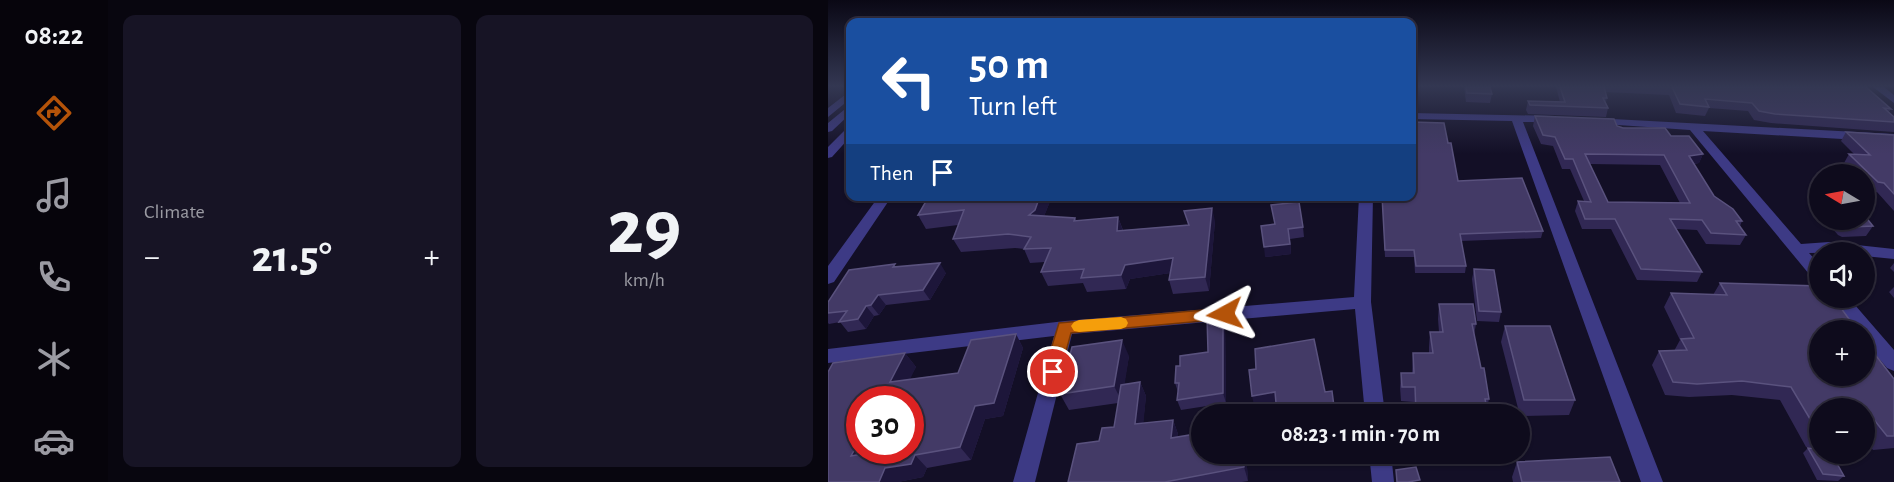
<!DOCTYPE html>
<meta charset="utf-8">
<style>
:root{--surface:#0e0b1c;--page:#171425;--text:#f1f3f6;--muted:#9b9ba3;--line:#2e2b3b;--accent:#b45309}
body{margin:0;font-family:"Alegreya Sans",sans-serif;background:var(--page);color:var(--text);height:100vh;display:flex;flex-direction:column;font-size:22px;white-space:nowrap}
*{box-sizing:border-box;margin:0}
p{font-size:20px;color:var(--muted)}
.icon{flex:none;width:33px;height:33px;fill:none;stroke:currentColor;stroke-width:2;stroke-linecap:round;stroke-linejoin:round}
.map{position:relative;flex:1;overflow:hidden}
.drawer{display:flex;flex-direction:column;gap:15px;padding:15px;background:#08060f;width:720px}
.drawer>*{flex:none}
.guide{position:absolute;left:18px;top:18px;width:570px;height:183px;border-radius:12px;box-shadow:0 2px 4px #0004,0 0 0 2px var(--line);background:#1a4fa0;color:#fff;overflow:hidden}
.needle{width:39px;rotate:280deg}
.fabs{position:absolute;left:981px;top:164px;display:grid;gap:12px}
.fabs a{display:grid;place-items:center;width:66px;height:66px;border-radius:50%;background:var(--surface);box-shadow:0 2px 4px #0004,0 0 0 2px var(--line);font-size:30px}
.speed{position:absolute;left:18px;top:386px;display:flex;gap:12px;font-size:30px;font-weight:700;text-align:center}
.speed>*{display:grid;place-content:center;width:78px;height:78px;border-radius:50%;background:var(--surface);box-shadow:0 2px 4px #0004,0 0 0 2px var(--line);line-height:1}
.speed .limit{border:9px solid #d22;background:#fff;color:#111}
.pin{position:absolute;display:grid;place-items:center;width:51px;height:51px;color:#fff;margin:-26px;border:3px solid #fff;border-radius:50%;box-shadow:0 2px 6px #0007}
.me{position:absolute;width:66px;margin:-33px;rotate:265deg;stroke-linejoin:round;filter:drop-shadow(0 0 4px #0008)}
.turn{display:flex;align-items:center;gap:21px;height:126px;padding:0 24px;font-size:27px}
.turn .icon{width:78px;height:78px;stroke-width:2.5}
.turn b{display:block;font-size:42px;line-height:51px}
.then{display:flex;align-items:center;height:57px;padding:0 24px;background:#0003;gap:12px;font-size:22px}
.big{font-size:45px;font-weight:600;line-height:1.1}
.drawer .tile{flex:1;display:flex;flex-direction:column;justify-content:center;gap:9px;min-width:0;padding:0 21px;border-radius:12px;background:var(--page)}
.drawer .dial{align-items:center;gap:0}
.dial b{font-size:78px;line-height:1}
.heat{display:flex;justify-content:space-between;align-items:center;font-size:33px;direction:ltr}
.drawer .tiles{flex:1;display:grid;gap:15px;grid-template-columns:repeat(2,1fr)}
.trip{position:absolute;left:363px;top:404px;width:339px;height:60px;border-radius:30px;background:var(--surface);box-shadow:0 2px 4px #0004,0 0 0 2px var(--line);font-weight:600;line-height:60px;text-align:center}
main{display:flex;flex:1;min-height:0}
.menu{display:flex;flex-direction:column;width:108px;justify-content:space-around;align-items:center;background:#06040b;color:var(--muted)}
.menu .icon{width:42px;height:42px}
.menu .selected{color:var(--accent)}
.menu b{font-size:27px;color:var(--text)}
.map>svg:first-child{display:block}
</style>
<main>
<nav class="menu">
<b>08:22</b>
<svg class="icon selected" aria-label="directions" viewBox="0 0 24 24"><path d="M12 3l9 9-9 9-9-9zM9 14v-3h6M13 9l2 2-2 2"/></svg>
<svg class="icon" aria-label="music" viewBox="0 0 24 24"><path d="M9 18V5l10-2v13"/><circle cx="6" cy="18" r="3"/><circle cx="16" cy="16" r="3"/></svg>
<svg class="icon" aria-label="phone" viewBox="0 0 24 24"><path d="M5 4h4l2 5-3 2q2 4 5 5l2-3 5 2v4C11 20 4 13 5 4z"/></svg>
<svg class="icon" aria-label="climate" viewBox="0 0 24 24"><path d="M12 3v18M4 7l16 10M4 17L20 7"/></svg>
<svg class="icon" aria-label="car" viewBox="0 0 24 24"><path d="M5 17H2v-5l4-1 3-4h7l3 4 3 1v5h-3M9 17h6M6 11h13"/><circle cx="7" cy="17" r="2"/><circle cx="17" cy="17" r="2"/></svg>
</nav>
<section class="drawer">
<div class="tiles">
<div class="tile"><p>Climate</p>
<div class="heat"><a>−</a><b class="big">21.5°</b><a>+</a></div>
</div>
<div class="tile dial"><b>29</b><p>km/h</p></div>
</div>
</section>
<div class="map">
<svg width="1066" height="482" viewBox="0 0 1066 482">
<rect width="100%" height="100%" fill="#130f26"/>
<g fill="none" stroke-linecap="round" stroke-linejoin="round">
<!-- street -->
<path fill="#3d3a85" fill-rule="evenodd" d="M1045 87H1056L1066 95V103Z
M22 91V99L0 117V108Z
M22 105V114L4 131 0 132V123Z
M584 113 727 116 733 119 727 122H695L835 482H813L684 121 584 119Z
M766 118 1066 134V142L875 131 973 244 1001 242 1066 249V259L1036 256V252L981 253 992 265V281L986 280 862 130 762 123V119Z
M22 128V137L4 157 0 158V147L18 129Z
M51 196H64L6 282 0 284V266Z
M531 196H545L543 302 557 414H537L527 309 244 334 207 482H185L226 336 0 363V349L237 321 526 297Z
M1002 297H1020L1066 350V371L1059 368 1036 341V330H1028Z
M541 453H563L566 482H544Z"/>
</g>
<!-- wall -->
<path fill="#312854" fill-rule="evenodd" d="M636 87H662L664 94 662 103 638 102Z
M728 87H1038L1063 109 1061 112 1066 117V132L943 123 926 120 920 111 881 108 877 116 848 113 841 95 777 92 779 98 778 102 780 108 778 117 700 114 698 110 700 101 732 102Z
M707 116 789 126 843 136 875 154 871 163 866 164 886 196 914 221 912 226 918 235 912 245 878 244 869 230 848 229 874 272 869 282 809 280 783 229H754L747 211 750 201H756L742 169H734L725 146 713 144 705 126ZM761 164 832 165 852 203 780 202Z
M1018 132 1066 135V211L1049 192H1043L1036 185V174H1026L1016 163 1021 154H1026L1013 141Z
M620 143 630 181 715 231 713 238 633 241 638 266 637 273H587L586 257H557L554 196Z
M987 192 992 194V214L981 202Z
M101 196H229V198L223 199 216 216 247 218 249 221 290 217 295 230 360 225 356 211 387 221 381 291 345 294 341 280 342 273 302 279 298 289 259 292 255 283 220 286 213 272 217 262 202 263 196 249 187 248 133 252 125 239 130 225 98 229 90 215Z
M443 205 475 227 476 237 462 239 463 254 437 257 447 224Z
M996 219H1036L1045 226 1038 236 1014 237 1010 235Z
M1066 263V272L1062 268Z
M69 267 118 273 102 300 58 305 51 315 46 316 38 329 20 332 12 322 1 324 0 323V302Z
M646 269 673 312 671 322 649 321 644 279Z
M892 283 1066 379V448L1045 450 1036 438V408H992V448L978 447 952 400 904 395 861 397 837 395 824 365 831 351H846L852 340 836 307 843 293 885 295Z
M1066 287V298L1061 292Z
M611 304 648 324 646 335 653 368 661 399 659 408 660 414H586L585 402 573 401 572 387 573 373H584L585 353H601V347L602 332H611L610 319Z
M397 324 398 403 353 410 349 400 350 392 347 383 352 366 380 352Z
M677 326 747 400 741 415 692 416 673 342Z
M188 334 195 348 175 416 157 419 143 460 99 468 95 477 70 482H0V372L5 363 77 353 88 367 81 379 130 373 143 340ZM32 399H82V450H56L45 453 46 450H32Z
M301 356 296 384 312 382 318 396 315 423 345 420 350 434 349 437 418 453 420 481 414 482H240L271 441 286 427 290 403 241 410 232 394Z
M980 448 1016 476 1010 481 989 480 975 453Z
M689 462 792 482H685L684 477Z"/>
<!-- shaded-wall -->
<path fill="#1d163a" d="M875 154 871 163 857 165 861 156Z
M212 196H229V198L223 199 213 224 201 215Z
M384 208 387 221 381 291 377 277Z
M290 217 295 231H289Z
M462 244 463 254 437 257 436 247Z
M345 258 349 272 302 279 298 289 293 275 297 265Z
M112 263 118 273 102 300 95 290Z
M50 295 58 305 51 315 43 305Z
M38 306 46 316 38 329 30 319Z
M395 314 397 324 398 403 395 393Z
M188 334 195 348 175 416 157 419 143 460 132 447 147 406Z
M294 340 301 356 294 402 286 386Z
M77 353 88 367 74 396 62 382Z
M312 382 318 396 314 438 307 424Z
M447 392 450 406 427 410 424 396Z
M345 420 350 434 348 452 343 438Z
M32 440V450H46L37 469 23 456Z
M416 453H418L420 481 416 467Z
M87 455 99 468 95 477 70 482H51L57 468Z"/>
<!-- building -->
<path fill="#433a66" stroke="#5a527e" stroke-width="1.5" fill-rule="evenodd" d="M638 87H662L664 94 639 93Z
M732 87H776L779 98H775L780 108 702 105 700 101 737 102Z
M844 87H1038L1063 109 1056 108 1066 117V122L947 114 931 111 924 103 877 99 881 107 852 104Z
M707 116 786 119 789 126 795 128H837L843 136H861L875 154 861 156 886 196 905 209 914 221H908L918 235 883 233 874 220 842 219 874 272 813 269 787 219H757L750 201 763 202 745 159H737L727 137 715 135ZM757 154 836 155 862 203 780 202Z
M584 122 616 123 620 143H623L630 181 694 178 715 231 632 234 638 266H588L586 250H557L554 196H584Z
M1018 132 1066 135V194L1056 183 1050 182 1021 154 1042 155Z
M101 196H212L207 210 201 215 247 218 246 221 290 217 289 231 361 225 356 211 384 208 377 277 341 280 345 258 297 265 293 275 253 278 256 269 213 272 223 248 196 249 203 237 180 234 125 239 136 210 90 215Z
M471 202 475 227 460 229 462 244 436 247 433 226 447 224 443 205Z
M1036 215 1045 226 1022 227 1017 225 1012 219H1036Z
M112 263 95 290 50 295 43 305 38 306 30 319 11 322 19 311 0 313V302L21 270 67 264 65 267Z
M646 269 666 270 673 312 651 311Z
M892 283 992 286V297H1005L1029 330H992V375H1036V340L1066 379V436H1059L1043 416H1036V408H992V434H991L963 387 914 381 869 384 845 382 831 351 859 350 853 339 866 338 843 293 899 295Z
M611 304H645L648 324H644L653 368H656L661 399H657L660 414 588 413 587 387H574L573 373H586L585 353H605L602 332H615Z
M395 314V393L349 400 351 383H347L348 366H352V356L380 352 379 316Z
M677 326H722L747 400H696Z
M188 334 166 403 147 406 132 447 87 455 83 464 57 468 51 482H0V372L5 363 77 353 62 382 130 373 143 340ZM32 399H82V450H56L23 456 32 440Z
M486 339 497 392 504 391 507 414H449L447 392 424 396 421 370 428 369 427 349Z
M294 340 286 386 232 394 244 347Z
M312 382 307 424 345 420 343 438 374 433V453H416V467L337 482H240L249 444 271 441 274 428 286 427 293 385Z
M980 448 992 449V453H1003L1016 476 995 474Z
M782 457 792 482H694L689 462Z
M588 467 592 480 580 482H569L568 470Z"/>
<!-- sky -->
<linearGradient id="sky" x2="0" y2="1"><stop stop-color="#0a0815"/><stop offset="0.56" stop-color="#333752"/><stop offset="1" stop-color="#333752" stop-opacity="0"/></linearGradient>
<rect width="1066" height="154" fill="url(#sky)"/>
<!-- route -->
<path fill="#b45309" stroke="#753606" stroke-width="1.5" d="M397 308 403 310 405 314 403 318 397 319 243 333 231 377 225 379 219 377 216 372 231 323Z"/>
<!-- slow -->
<path fill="#f59e0b" d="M293 317 298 319 300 323 298 327 293 329 251 332 246 331 243 326 246 322 251 320Z"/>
</svg>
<div class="fabs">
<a><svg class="needle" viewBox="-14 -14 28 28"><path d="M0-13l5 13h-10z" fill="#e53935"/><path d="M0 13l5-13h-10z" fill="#9b9ba3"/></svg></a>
<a><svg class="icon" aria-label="sound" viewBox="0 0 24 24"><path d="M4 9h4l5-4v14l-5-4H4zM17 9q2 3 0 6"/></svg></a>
<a>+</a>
<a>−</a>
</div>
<div class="speed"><div class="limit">30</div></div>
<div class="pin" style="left:225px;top:372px;background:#d93025"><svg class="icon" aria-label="arrive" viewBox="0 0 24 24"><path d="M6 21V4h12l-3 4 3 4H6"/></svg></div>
<svg class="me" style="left:397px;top:314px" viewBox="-20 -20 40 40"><path d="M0-17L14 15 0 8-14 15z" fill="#b45309" stroke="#fff" stroke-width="4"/></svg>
<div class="trip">08:23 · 1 min · 70 m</div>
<div class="guide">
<div class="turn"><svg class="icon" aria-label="left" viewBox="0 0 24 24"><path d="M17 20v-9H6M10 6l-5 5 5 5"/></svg><div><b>50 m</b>Turn left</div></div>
<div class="then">Then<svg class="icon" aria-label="arrive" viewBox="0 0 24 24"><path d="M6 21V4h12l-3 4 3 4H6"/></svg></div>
</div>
</div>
</main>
